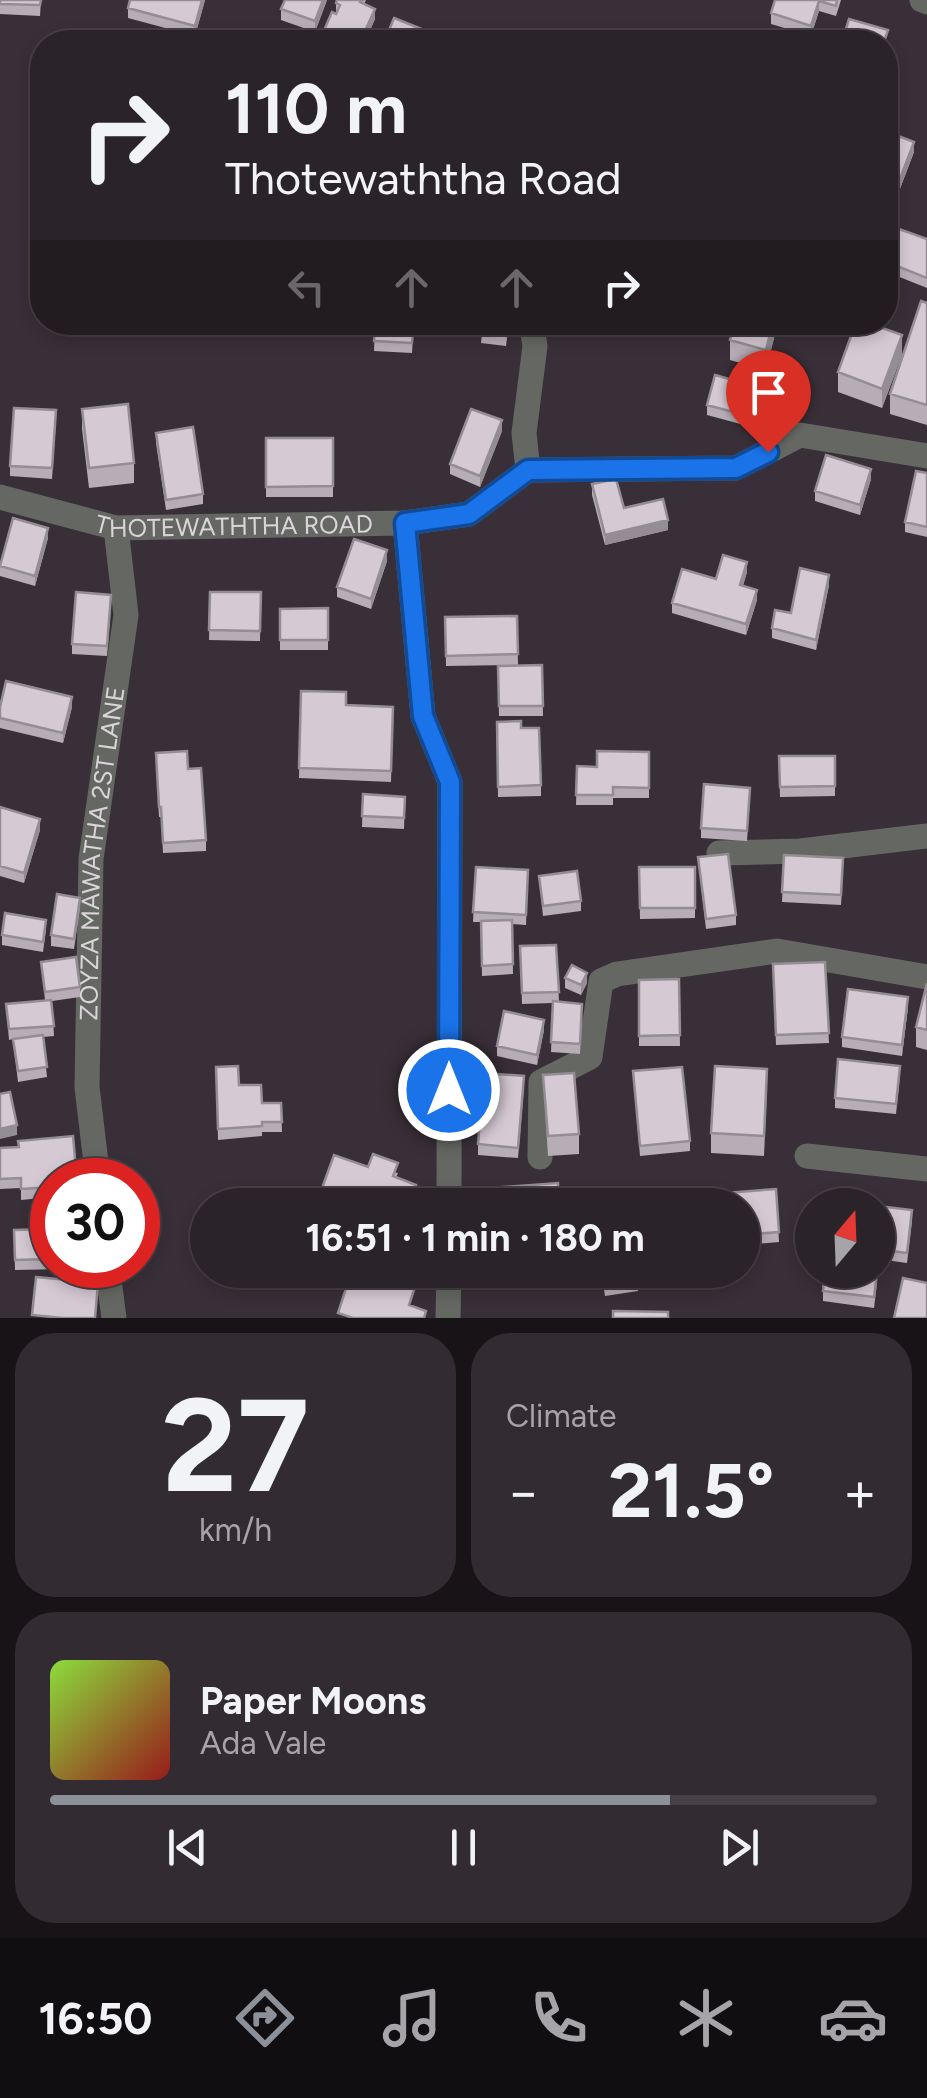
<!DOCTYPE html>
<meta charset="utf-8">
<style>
:root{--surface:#2b232a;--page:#332b32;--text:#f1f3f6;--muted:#a6a4a8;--line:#474047;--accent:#8c9099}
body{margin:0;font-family:Figtree,sans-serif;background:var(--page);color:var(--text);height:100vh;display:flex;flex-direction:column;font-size:38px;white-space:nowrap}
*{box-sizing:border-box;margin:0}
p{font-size:32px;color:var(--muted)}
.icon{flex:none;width:55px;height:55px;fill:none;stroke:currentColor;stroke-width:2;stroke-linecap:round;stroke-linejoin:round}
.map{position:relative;height:1318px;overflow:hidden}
.sheet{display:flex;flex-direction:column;gap:15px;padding:15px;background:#181317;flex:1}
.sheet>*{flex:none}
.top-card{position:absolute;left:30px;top:30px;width:868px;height:305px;border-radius:40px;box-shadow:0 5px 15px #0003,0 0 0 2px var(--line);background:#2b232a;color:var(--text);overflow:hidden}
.needle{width:65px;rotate:19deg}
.controls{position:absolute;left:795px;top:1188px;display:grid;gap:20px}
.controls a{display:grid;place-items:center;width:100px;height:100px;border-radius:50%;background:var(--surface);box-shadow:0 5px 15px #0003,0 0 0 2px var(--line);font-size:50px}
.speed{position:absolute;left:30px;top:1158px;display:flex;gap:20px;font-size:50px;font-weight:700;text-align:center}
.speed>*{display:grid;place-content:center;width:130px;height:130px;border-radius:50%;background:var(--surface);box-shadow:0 5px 15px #0003,0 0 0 2px var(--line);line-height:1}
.speed .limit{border:15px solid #d22;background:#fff;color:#111}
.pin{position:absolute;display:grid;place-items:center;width:85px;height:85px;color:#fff;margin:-102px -42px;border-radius:50% 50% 50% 0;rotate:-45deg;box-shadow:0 0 10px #0007}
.pin .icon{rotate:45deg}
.me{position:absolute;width:110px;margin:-55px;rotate:0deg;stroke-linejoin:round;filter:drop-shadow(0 0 8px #0008)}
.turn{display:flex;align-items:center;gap:35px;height:210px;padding:0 30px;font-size:45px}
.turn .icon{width:130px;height:130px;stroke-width:2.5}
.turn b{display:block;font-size:70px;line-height:85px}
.lanes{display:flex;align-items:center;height:95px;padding:0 30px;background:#0003;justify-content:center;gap:50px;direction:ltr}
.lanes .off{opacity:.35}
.big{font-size:75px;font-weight:700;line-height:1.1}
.sheet .tile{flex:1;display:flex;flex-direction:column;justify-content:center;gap:15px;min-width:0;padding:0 35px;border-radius:40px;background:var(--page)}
.sheet .dial{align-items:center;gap:0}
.dial b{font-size:130px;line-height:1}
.song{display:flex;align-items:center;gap:30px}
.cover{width:120px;height:120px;border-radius:15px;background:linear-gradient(135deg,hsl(90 70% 55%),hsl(0 70% 35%))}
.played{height:10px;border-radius:5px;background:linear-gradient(90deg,var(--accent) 75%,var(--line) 75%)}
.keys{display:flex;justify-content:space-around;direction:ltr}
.heat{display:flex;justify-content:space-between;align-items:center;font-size:55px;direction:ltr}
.sheet .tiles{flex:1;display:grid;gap:15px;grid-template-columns:1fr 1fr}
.tile:last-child{grid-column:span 2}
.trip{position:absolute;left:190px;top:1188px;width:570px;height:100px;border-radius:50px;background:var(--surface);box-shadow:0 5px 15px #0003,0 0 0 2px var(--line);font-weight:700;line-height:100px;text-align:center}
.tabs{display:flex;height:160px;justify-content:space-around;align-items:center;background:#110e11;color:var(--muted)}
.tabs .icon{width:70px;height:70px}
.tabs .selected{color:var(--accent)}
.tabs b{font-size:45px;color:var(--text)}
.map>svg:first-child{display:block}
</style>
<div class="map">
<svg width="927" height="1318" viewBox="0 0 927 1318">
<rect width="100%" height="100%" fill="#392f38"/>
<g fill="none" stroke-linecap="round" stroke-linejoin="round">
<!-- minor -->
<g stroke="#656862" stroke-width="25">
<path d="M922 0 927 2"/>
<path d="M528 470 524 433 535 346 531 322"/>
<path id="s1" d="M0 497 116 528 405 523 469 514 528 470 736 468 800 435 927 456"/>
<path d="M405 523 423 716 450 782 449 1205"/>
<path d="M719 853 800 851 927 836"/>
<path d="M807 1156 927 1169"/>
<path d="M540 1157 541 1082 590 1057 601 981 617 974 777 951 927 977"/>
<path id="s2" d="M98 1180 87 1087 91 859 126 615 116 528"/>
<path d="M107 1265 114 1318"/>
<path d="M448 1318 449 1270"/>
</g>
</g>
<!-- wall -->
<path fill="#b7adb6" d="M0 0H41L40 16 0 14Z
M205 0 195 36 128 18V8Z
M327 0 315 32 281 20V9Z
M366 0 364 4 375 19 365 42H322V35L336 13V3Z
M773 0H841L836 16 819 11 811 36 771 24V13L775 0Z
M885 131 914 152 898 194 885 189Z
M927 239V288L887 272V262Z
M927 303V425L890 414V394Z
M375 322H414L412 353 374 351Z
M483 322H509L506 346 481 343Z
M778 322 766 370 730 360V340Z
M902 355 882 408 838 392V372Z
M772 401 763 430 707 415V405Z
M82 409 134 463V483L89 488 82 429Z
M56 421 52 479 10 476V466Z
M502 431 480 487 450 474V464Z
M156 433 203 494V504L166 510 156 443Z
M266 438H333V497H266Z
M927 473V537L905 532V522Z
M871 479 860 515 815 501V491Z
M592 484 624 508 668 530 605 545 592 495Z
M48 538 35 586 0 576V564Z
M387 561 371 609 337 597V587Z
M747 572 743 586 757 600 746 635 672 613V603L716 579Z
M829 585 816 650 772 638V628Z
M210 592H261L260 641 209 640Z
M111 606 107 656 72 654V644Z
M328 608V650H280V609Z
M517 616 518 665 446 666 445 617Z
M542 665 543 716H499L498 666Z
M301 691 346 706 393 707 391 782 299 778Z
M0 707H72L63 743 0 728Z
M497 722 521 728 541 785V796L498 797Z
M649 752V798H613V805H576L577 766 597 767Z
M156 753 188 769 206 840V851L163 853 161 817H159Z
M779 756H835V796L780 797Z
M363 794 405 797 404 829 362 827Z
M750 798 747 841 701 838V828Z
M0 807 40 830 24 883 0 876Z
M784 855 843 868 841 905 782 902Z
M698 857 736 915V925L706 929Z
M476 867 528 870 526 925 512 924 513 974 482 976 481 922H473Z
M639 867H695V918L640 919Z
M539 876 581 901V911L543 916Z
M80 908 74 949 51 946V935Z
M46 930 43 952 2 945V935Z
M556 945 559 1002 582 1004 580 1054 551 1052 553 1003 522 1004 520 946Z
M41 962 80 987V997L52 1001 54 1036 43 1037 47 1077 18 1082 13 1039 9 1040 6 1004 45 1000Z
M825 962 829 1043 776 1045 773 964Z
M565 978 587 983 581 995 565 988Z
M679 979 680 1046H639V980Z
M927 983V1050L916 1047V1027Z
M908 1007 902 1056 842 1047V1037Z
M544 1030 537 1065 497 1056V1046Z
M216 1067 262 1103H281L282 1132H262V1136L218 1140Z
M633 1071 690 1141V1151L640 1156Z
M543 1075 579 1134V1154L548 1156Z
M900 1076 896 1114 835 1108V1098Z
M524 1087 518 1158 478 1155V1144Z
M767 1089 764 1156 711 1153V1133Z
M18 1141 52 1180V1197L21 1200V1188L0 1189V1148L18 1147Z
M368 1167 398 1173 396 1177 416 1195 412 1205H332L321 1201V1191Z
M776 1189 779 1242 742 1245V1205H713V1194Z
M878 1206 912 1221 907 1263 878 1259Z
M52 1229V1265H66V1269L15 1270 14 1230Z
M601 1270H637L638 1291 605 1296Z
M640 1270H698V1274L642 1284Z
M877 1283 874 1308 823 1301V1291Z"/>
<!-- shaded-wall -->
<path fill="#958d94" d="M202 0H205L195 36V26Z
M323 0H327L315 32V21Z
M819 1V11L811 36V26Z
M375 9V19L365 42H360Z
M914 142V152L898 194V184Z
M773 322H778L766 370V350Z
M902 335V355L882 408V389Z
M772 391V401L763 430V420Z
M502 420V431L480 487V476Z
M871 469V479L860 515V505Z
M668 520V530L605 545V535Z
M48 528V538L35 586V576Z
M387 550V561L371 609V599Z
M747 562V572L740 595V585Z
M829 575V585L816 650V640Z
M757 590V600L746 635V624Z
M72 697V707L63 743V733Z
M40 819V830L24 883V873Z
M587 973V983L581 995V985Z
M908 997V1007L902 1056V1045Z
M544 1020V1030L537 1065V1055Z
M17 1125V1135L0 1139V1129Z
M416 1185V1195L412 1205H408Z"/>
<!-- building -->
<path fill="#d5c9d4" stroke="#958d94" stroke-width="2.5" d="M0 0H41L40 5 0 4Z
M130 0H202L195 26 128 8Z
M285 0H323L315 21 281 9Z
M337 0H361L360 2 375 9 360 42H339L322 35 332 12 336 14 340 5 336 3Z
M775 0H837L836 6 819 1 811 26 771 13Z
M394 18 429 32 425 42H392L385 40Z
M849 19 888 30 884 42H842Z
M713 30 748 42H709Z
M885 131 914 142 898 184 885 179Z
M899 229 927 239V278L887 262Z
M921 301 927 303V405L890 394Z
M375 322H414L412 343 374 341Z
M483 322H508L506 336 481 333Z
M735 322H773L766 350 730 340Z
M856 322H866L902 335 882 389 838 372Z
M715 375 772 391 763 420 707 405Z
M128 404 134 463 89 468 82 409Z
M14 408 56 410 52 468 10 466Z
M471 409 502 420 480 476 450 464Z
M193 427 203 494 166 500 156 433Z
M266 438H333V486L266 487Z
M826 455 871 469 860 505 815 491Z
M916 471 927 473V527L905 522Z
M616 479 624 508 663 499 668 520 605 535 592 484Z
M13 518 48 528 35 576 0 566Z
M354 539 387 550 371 599 337 587Z
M723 555 747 562 740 585 757 590 746 624 672 603 682 569 716 579Z
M800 568 829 575 816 640 772 628 775 610 791 613Z
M76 592 111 595 107 646 72 644Z
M210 592H261L260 631 209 630Z
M328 608V640H280V609Z
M517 616 518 654 446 656 445 617Z
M542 665 543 706H499L498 666Z
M6 681 72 697 63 733 0 718V707Z
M301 691 346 692V705L393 707 391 771 299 768Z
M521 721V728H539L541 785 498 787 497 722Z
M187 751 188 769 201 768 206 840 163 843 161 807H159L156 753Z
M597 751 649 752V788L613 787V795H576L577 766 597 767Z
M779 756H835V786L780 787Z
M704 784 750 788 747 831 701 828Z
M363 794 405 797 404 818 362 816Z
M0 807 40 819 24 873 0 866Z
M728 854 736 915 706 919 698 857Z
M784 855 843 858 841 895 782 892Z
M476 867 528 870 526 915 473 912Z
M639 867H695V908H640Z
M577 871 581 901 543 906 539 876Z
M57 894 80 898 74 939 51 935Z
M5 913 46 920 43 942 2 935Z
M512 920 513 964 482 966 481 921Z
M556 945 559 992 522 993 520 946Z
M76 957 80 987 45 992 41 962Z
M825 962 829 1033 776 1035 773 964Z
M572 965 587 973 581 985 565 978Z
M679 979 680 1035 639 1036V980Z
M927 983V1030L916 1027Z
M848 989 908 997 902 1045 842 1037Z
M51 1000 54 1026 9 1029 6 1004Z
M553 1001 582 1004 580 1044 551 1042Z
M504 1011 544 1020 537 1055 497 1046Z
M43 1035 47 1067 18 1071 13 1039Z
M838 1059 900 1066 896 1104 835 1098Z
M238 1066 239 1085H261L262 1103H281L282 1122H262V1126L218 1129 216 1067Z
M715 1066 767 1069 764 1136 711 1133Z
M682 1067 690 1141 640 1146 633 1071Z
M484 1073 524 1076 518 1148 478 1144Z
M574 1073 579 1134 548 1136 543 1075Z
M10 1092 17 1125 0 1129V1094Z
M73 1136 77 1180H52V1187L21 1189V1178L0 1179V1148L19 1147 18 1141Z
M373 1154 398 1163 393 1176 416 1185 408 1205H359L321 1191 334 1155 368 1167Z
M558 1183 559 1205H493L491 1188Z
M776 1189 779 1232 742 1235V1205H714L713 1194Z
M687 1200 688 1205H658Z
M878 1206 912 1210 907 1253 878 1249Z
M52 1229V1259L15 1260 14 1230Z
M352 1270H361L415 1287 409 1305 426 1311 424 1318H353L338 1313Z
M602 1270H637L638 1281 605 1285Z
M642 1270H662L642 1273Z
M825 1270H851L877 1273 874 1297 823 1291Z
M36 1277 98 1283 95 1318H63L32 1315Z
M903 1278 927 1283V1318H894Z
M613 1311 668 1312V1318H613Z"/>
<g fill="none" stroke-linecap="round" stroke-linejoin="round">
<defs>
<path id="route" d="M449 1090 450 782 423 716 405 523 469 514 528 470 736 468 768 452"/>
</defs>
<!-- route casing -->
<use href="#route" stroke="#114b97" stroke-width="25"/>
<!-- route -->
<use href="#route" stroke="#1a73e8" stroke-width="18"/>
</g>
<g text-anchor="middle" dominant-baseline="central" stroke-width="10" stroke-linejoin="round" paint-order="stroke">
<!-- street labels -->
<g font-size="25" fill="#dbd5db" stroke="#1d191d">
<text stroke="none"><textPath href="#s1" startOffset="238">THOTEWATHTHA ROAD</textPath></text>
<text stroke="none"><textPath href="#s2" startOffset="328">ZOYZA MAWATHA 2ST LANE</textPath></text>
</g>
</g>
</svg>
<div class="controls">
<a><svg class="needle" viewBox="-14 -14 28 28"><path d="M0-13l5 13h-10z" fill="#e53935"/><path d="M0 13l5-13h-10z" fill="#a6a4a8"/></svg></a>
</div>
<div class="speed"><div class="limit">30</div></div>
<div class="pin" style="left:768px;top:452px;background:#d93025"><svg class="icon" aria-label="arrive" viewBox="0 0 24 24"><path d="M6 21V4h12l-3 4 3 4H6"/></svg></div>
<svg class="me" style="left:449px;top:1090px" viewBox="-20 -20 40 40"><circle r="17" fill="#1a73e8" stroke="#fff" stroke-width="3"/><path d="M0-11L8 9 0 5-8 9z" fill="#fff"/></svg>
<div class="trip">16:51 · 1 min · 180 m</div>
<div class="top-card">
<div class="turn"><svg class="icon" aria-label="right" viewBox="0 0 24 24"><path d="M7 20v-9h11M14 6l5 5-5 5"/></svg><div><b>110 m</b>Thotewaththa Road</div></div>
<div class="lanes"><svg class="icon off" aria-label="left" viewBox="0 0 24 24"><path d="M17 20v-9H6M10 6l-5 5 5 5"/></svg><svg class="icon off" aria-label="ahead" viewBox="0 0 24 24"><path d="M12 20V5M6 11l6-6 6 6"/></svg><svg class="icon off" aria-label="ahead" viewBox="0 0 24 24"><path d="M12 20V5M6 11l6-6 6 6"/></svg><svg class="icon" aria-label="right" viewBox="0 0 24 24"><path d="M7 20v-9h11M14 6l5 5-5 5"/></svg></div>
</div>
</div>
<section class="sheet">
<div class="tiles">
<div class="tile dial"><b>27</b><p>km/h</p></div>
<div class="tile"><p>Climate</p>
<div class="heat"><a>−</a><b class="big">21.5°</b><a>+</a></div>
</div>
<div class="tile">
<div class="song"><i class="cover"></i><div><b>Paper Moons</b><p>Ada Vale</p></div></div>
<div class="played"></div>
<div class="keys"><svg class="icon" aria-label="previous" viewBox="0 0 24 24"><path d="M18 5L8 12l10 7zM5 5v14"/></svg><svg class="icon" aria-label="pause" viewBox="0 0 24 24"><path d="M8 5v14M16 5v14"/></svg><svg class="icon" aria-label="next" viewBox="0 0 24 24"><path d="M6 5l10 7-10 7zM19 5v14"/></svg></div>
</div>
</div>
</section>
<nav class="tabs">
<b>16:50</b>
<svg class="icon selected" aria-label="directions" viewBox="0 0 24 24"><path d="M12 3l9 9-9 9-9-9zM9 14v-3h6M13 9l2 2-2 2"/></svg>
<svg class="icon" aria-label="music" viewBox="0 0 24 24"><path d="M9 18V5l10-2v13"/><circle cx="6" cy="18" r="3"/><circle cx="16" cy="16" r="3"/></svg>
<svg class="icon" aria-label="phone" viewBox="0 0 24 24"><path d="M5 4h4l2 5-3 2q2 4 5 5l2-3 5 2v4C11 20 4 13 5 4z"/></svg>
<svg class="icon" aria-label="climate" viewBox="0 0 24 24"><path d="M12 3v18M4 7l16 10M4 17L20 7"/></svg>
<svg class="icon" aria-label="car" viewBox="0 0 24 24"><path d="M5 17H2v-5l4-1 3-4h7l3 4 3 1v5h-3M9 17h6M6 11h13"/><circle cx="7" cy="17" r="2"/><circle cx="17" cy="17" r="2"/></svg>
</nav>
